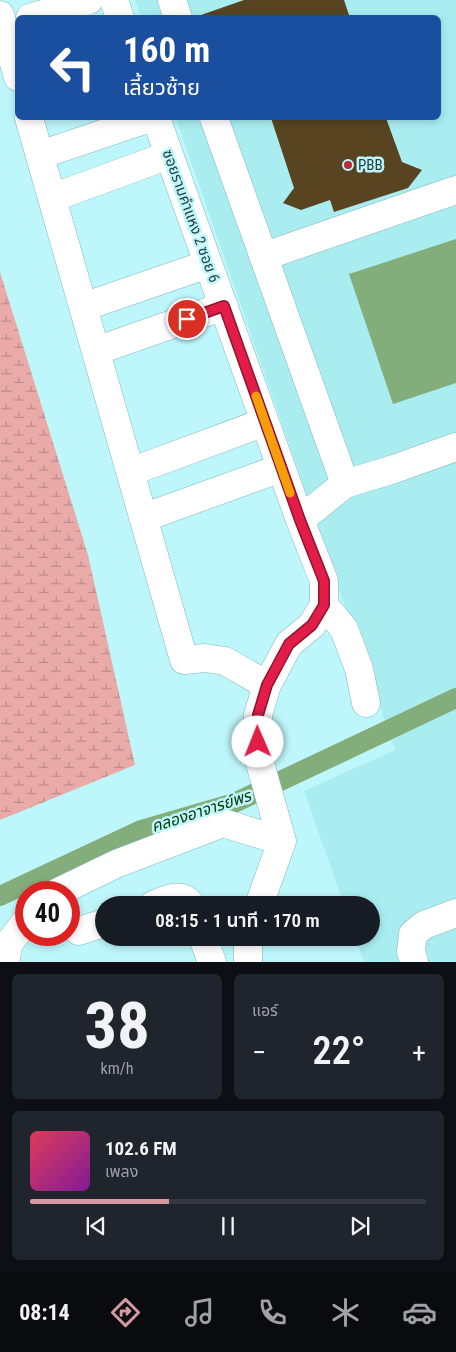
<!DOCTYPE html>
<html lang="th">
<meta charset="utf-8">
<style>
:root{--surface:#171b24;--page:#20242c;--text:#f1f3f6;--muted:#9ea1a6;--line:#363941;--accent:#d898a0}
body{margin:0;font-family:"Roboto Condensed","Noto Sans Thai",sans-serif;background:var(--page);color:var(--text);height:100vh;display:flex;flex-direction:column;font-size:19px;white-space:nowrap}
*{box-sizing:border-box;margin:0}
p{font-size:16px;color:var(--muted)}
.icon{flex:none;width:28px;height:28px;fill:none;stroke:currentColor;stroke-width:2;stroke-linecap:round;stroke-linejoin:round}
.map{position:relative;height:962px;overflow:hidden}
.sheet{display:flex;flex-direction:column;gap:12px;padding:12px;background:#0d0f14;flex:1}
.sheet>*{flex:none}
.guide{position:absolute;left:15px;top:15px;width:426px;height:105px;border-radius:8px;box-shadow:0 2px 8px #0003;background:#1a4fa0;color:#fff;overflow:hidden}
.speed{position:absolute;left:15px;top:881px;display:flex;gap:10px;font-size:25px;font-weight:700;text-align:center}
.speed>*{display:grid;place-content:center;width:65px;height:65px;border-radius:50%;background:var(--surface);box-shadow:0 2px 8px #0003;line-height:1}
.speed .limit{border:8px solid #d22;background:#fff;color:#111}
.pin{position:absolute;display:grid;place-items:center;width:42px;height:42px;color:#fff;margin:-21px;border:2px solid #fff;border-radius:50%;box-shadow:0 1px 5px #0007}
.me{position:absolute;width:55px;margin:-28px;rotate:359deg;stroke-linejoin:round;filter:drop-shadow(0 0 4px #0008)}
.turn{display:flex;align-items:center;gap:18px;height:105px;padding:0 25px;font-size:22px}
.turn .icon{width:65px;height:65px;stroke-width:2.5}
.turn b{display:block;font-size:35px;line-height:42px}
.big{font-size:38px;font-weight:600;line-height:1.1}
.sheet .widget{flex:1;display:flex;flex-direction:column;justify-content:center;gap:8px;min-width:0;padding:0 18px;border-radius:8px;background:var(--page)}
.sheet .dial{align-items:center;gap:0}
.dial b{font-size:65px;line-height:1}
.song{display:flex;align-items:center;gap:15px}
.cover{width:60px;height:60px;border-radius:8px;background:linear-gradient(135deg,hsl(350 70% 55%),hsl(290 70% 35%))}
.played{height:5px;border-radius:2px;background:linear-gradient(90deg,var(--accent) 35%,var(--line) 35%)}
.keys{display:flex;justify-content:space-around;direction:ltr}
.heat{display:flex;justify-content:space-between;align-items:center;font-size:28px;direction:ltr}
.sheet .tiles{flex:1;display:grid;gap:12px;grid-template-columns:1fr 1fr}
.widget:last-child{grid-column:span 2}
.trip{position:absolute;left:95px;top:896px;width:285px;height:50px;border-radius:25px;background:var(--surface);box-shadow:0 2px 8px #0003;font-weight:600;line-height:50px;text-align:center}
.menu{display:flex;height:80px;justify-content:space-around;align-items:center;background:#090b0e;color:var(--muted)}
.menu .icon{width:35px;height:35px}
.menu .on{color:var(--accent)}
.menu b{font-size:22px;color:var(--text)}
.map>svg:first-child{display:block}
</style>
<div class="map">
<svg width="456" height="962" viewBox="0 0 456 962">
<defs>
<pattern id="wetland-marsh" width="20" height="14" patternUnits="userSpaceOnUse" patternTransform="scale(1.25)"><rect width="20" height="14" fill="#e9aaa8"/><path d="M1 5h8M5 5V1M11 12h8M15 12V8" fill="none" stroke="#bd8c8a"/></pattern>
</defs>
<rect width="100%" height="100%" fill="#bef7fb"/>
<!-- built -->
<path fill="#a9edf1" d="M135 0H456V962H364L355 938H371V905H344L304 791 395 750 176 118H439V18L141 17Z"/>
<!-- wetland -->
<path fill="url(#wetland-marsh)" d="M0 272 88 555 135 765 0 820Z"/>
<!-- water -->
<path fill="#83ae7c" d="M456 239V383L393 404 349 274Z"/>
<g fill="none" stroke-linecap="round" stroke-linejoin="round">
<!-- canal -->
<path stroke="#83ae7c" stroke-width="20" d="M0 896 141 830 234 803 456 698"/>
</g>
<!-- building -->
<path fill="#584421" d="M244 0H344L350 18H201V15Z
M271 118H386L402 162 422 170 408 188 334 212 330 200 301 210 283 203 294 188Z"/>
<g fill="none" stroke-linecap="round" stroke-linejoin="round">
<defs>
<path id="minor" d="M114 0 120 18
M172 0 178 18
M0 15 18 77
M30 18 89 0
M29 118 184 660 205 658 225 661 267 685
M156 118 300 520 324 581V605L312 625 289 644 267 685 258 715V756L282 841 259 905
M214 118 345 484
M40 155 150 118
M52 198 169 155
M265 256 456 190
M83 307 208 264
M96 351 224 306
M130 472 265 422
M143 518 281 468
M300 520 345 484 394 469 456 447
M324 605 344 629 359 669 366 703
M58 892 116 864 223 823 282 841
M153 905C166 900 181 891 191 905
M79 931 104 923
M203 938 212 962
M248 938V962
M5 962 9 943 26 921
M414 962 411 951 413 934 424 925 456 913"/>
</defs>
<!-- minor casing -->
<use href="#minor" stroke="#80b8bb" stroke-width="29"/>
<!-- minor -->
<use href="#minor" stroke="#fff" stroke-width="28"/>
</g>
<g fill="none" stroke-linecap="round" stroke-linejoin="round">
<defs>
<path id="route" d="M187 319 224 306 300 520 324 581V605L312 625 289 644 267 685 258 715V742"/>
</defs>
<!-- route casing -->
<use href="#route" stroke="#92132f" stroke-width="12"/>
<!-- route -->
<use href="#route" stroke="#e11d48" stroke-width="9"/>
<!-- slow -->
<path stroke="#f59e0b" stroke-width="9" d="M256 396 290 493"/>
</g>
<!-- markers -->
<circle fill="#ba2938" stroke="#bef7fb" stroke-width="2" cx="348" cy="165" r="5"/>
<g text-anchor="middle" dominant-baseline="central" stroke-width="5" stroke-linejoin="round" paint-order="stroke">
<!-- poi labels -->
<g font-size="15" fill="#283f41" stroke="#bef7fb" text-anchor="start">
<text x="358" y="165">PBB</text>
</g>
<!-- street labels -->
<g font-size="15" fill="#283f41" stroke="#bef7fb">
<text transform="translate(191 216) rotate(70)">ซอยรามคำแหง 2 ซอย 6</text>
</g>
<!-- water labels -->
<g font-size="16" font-style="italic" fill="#0a3603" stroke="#bef7fb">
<text transform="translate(201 811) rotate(-18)">คลองอาจารย์พร</text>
</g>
</g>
</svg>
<div class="speed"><div class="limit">40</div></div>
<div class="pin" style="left:187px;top:319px;background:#d93025"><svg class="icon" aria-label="arrive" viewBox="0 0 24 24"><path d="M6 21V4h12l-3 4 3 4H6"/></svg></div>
<svg class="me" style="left:258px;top:742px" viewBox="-20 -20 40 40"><circle r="19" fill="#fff"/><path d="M0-13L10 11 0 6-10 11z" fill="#e11d48"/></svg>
<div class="trip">08:15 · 1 นาที · 170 m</div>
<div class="guide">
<div class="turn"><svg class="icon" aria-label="left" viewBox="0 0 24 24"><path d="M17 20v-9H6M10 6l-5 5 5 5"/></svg><div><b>160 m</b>เลี้ยวซ้าย</div></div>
</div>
</div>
<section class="sheet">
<div class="tiles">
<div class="widget dial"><b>38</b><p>km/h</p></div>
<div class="widget"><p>แอร์</p>
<div class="heat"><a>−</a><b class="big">22°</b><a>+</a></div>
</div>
<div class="widget">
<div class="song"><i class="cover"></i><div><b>102.6 FM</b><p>เพลง</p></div></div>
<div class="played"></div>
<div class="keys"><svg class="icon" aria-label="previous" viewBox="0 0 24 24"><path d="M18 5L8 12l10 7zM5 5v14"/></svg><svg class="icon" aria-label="pause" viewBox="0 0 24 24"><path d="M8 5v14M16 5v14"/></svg><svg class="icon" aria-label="next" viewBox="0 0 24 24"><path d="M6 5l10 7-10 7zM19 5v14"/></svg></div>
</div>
</div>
</section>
<nav class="menu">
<b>08:14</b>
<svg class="icon on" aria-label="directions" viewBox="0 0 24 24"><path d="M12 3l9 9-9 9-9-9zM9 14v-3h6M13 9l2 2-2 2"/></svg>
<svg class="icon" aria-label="music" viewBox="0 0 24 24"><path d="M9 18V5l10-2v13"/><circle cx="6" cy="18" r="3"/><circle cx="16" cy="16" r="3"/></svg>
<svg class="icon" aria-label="phone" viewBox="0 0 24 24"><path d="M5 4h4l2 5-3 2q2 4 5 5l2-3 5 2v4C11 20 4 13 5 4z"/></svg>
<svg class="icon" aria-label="climate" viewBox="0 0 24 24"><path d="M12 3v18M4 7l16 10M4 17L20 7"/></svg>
<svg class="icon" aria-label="car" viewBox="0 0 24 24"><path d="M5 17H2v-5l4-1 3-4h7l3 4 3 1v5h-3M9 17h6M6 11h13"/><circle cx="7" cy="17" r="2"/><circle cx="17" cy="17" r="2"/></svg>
</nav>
